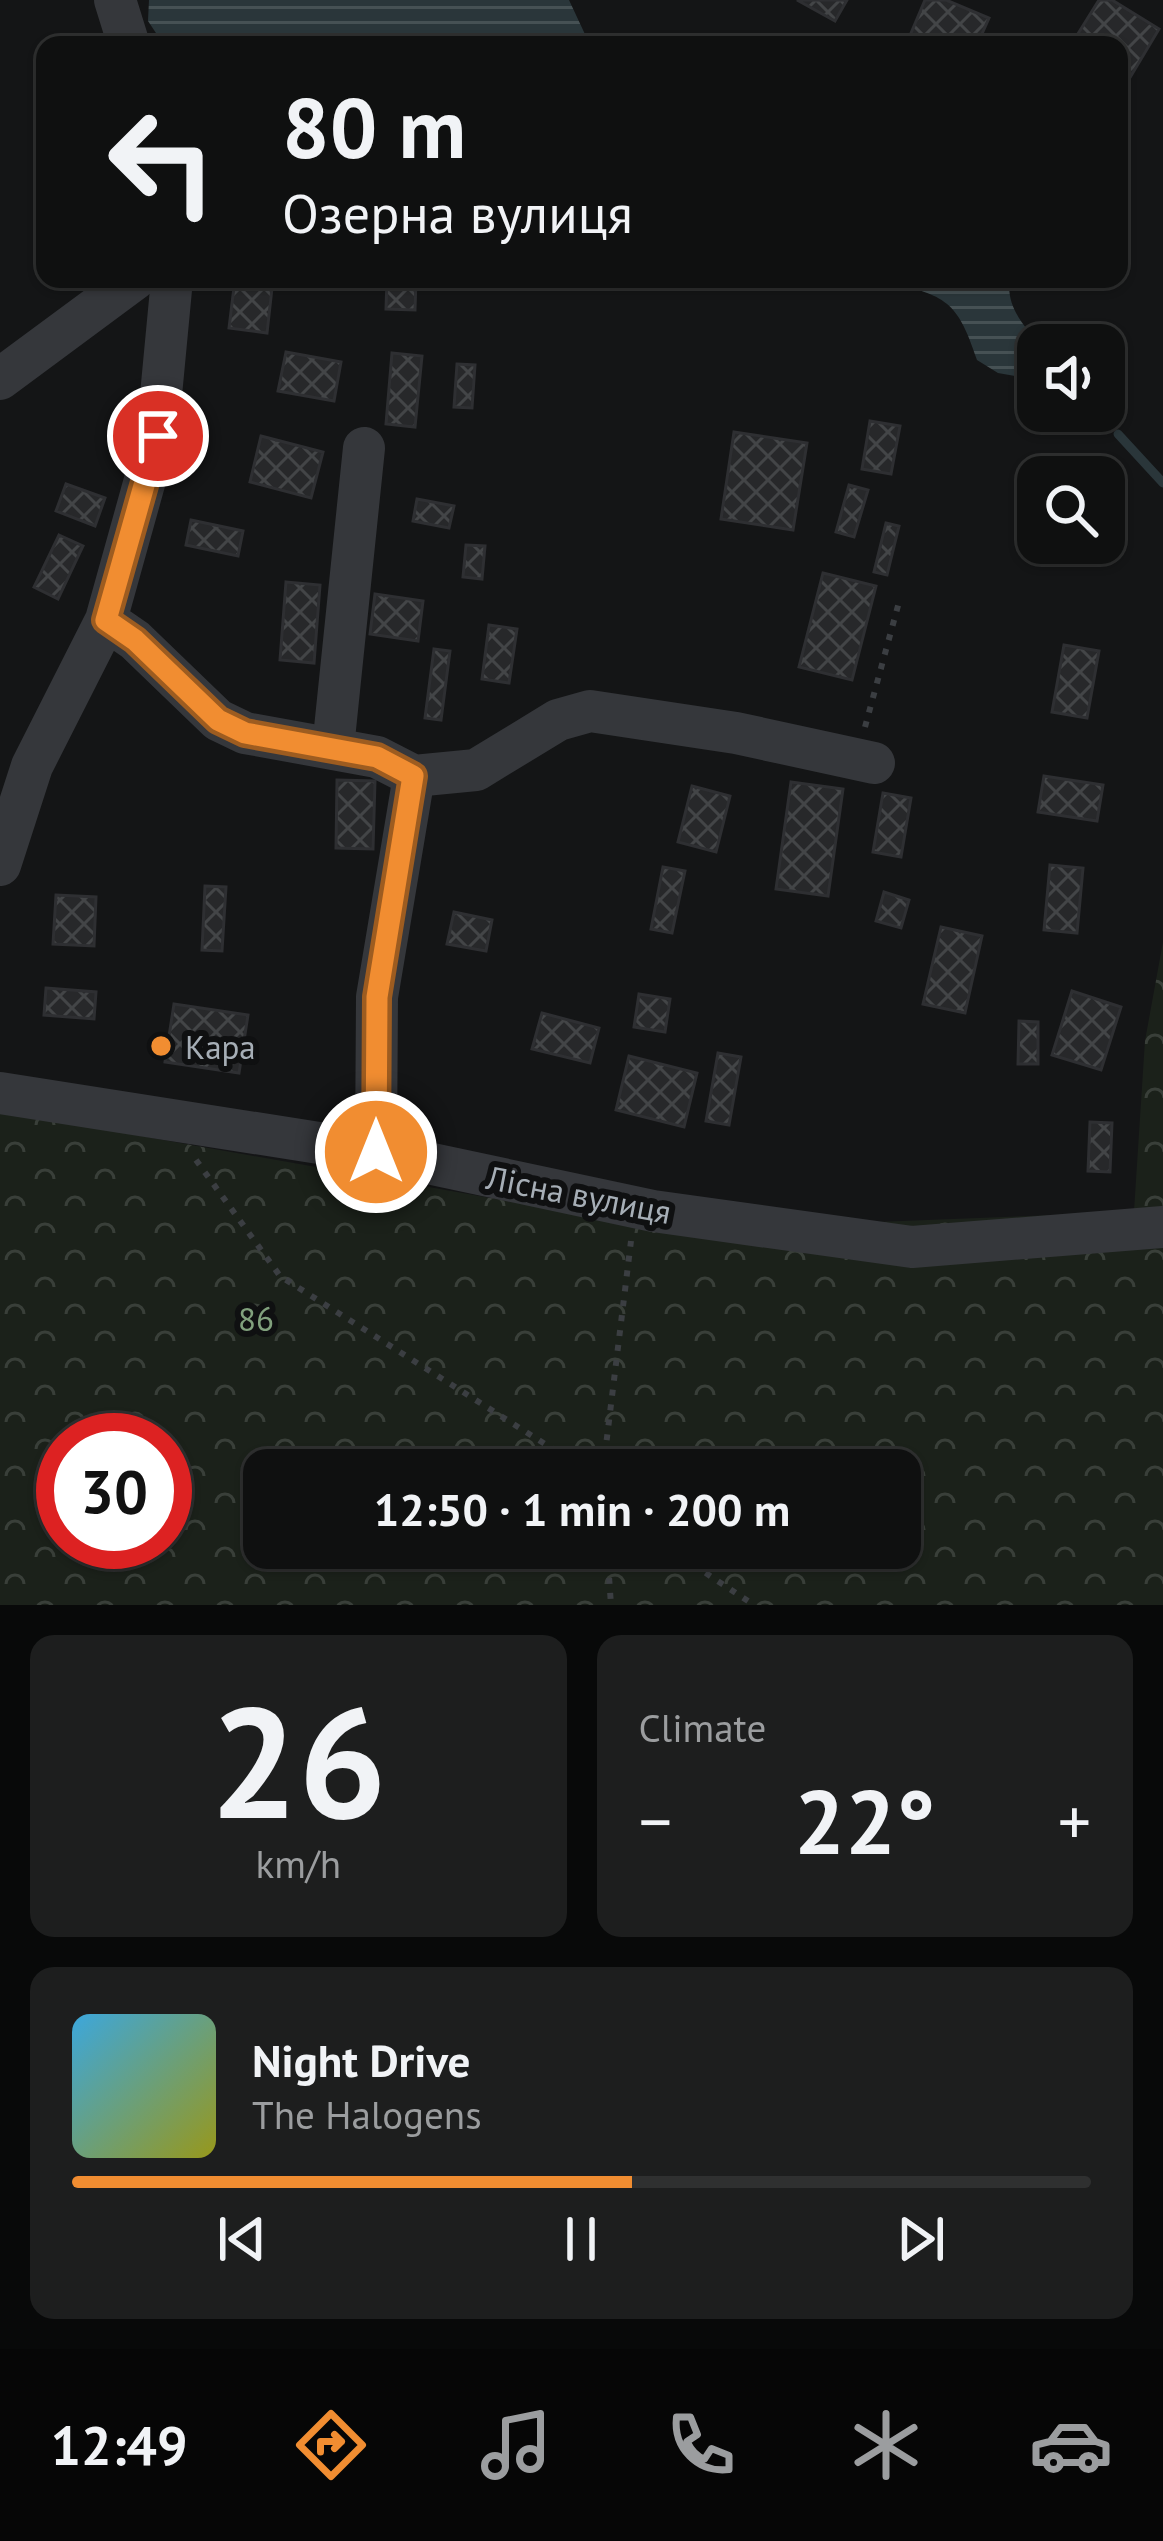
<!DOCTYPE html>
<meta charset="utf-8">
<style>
:root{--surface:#0f1010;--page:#1d1e1e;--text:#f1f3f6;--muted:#9b9d9f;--line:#2f3030;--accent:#f18d31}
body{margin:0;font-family:"PT Sans",sans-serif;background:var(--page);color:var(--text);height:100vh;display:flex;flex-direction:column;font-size:45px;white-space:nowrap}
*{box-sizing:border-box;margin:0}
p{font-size:39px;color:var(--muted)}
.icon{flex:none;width:66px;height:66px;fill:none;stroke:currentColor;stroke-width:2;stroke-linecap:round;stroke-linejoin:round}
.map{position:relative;height:1605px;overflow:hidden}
.details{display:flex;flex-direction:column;gap:30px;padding:30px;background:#080909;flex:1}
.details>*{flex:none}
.banner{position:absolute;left:36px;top:36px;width:1092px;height:252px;border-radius:24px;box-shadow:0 3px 9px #0004,0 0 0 3px var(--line);background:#0f1010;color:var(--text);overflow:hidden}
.buttons{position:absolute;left:1017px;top:324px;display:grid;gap:24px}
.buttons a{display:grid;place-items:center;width:108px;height:108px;border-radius:24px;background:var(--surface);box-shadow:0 3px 9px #0004,0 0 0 3px var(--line);font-size:60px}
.speed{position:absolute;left:36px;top:1413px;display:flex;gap:24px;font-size:60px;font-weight:700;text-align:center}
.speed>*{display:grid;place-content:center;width:156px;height:156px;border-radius:50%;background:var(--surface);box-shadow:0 3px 9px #0004,0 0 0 3px var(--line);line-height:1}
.speed .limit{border:18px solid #d22;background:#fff;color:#111}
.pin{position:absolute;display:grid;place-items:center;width:102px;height:102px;color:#fff;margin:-51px;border:6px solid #fff;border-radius:50%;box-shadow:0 3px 12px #0007}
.me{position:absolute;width:132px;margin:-66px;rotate:0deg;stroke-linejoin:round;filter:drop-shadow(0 0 9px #0008)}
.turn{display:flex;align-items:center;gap:42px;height:252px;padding:0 48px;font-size:54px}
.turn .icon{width:156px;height:156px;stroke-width:2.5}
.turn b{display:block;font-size:84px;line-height:102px}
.big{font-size:90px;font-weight:600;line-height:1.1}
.details .widget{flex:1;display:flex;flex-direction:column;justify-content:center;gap:18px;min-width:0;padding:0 42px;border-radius:24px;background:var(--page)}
.details .dial{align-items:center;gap:0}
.dial b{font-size:156px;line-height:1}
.song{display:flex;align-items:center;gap:36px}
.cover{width:144px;height:144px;border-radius:18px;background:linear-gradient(135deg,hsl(200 70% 55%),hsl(60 70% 35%))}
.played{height:12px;border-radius:6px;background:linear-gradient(90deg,var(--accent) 55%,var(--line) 55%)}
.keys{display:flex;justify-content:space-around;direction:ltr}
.heat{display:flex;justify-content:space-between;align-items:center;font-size:66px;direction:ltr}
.details .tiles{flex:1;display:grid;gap:30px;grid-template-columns:1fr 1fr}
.widget:last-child{grid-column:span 2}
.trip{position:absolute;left:243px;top:1449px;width:678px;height:120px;border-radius:24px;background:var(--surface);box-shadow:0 3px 9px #0004,0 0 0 3px var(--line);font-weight:600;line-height:120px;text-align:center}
.tab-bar{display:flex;height:192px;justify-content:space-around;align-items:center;background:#060606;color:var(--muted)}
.tab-bar .icon{width:84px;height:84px}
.tab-bar .on{color:var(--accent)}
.tab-bar b{font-size:54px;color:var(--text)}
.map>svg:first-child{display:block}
</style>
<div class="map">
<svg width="1163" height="1605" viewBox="0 0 1163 1605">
<defs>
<pattern id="forest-crowns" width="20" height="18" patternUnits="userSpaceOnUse" patternTransform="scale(3)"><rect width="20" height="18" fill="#1b211a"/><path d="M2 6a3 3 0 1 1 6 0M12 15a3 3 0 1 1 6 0" fill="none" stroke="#393f39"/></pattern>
<pattern id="water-rules" width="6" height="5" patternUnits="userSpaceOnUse" patternTransform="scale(3)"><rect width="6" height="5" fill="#2a363a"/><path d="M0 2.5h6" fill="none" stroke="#465154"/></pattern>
<pattern id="building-cross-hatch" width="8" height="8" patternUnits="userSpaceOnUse" patternTransform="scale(3)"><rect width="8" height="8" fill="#27282a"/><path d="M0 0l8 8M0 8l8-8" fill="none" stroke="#434547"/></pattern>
</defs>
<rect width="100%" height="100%" fill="#141516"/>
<!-- forest -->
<path fill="url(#forest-crowns)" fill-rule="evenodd" d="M1163 942V1605H0V1111L670 1230 1134 1212 1145 1041ZM63 1440H165V1542H63ZM264 1470H900V1548H264Z"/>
<!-- water -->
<path fill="url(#water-rules)" d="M149 0H569L590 45H164L148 21Z
M881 279H1010C1005 305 1024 327 1041 345L1038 388 1033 379 998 373 977 360C956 295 943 297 881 279Z"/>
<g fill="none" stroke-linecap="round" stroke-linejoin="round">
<!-- stream -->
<path stroke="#2a363a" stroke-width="9" d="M1118 434 1163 483"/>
</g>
<!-- building -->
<path fill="url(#building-cross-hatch)" stroke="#2e2f32" stroke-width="3" d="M797 0H847L835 21Z
M925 0H946L989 18 977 45H906Z
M1099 0H1112L1159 29 1125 86 1119 82V45H1071Z
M235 279H273L267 333 229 328Z
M387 279H416L415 310 386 309Z
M286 352 341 362 334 401 278 391Z
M392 353 422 356 415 427 386 424Z
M457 364 475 365 472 408 454 407Z
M870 421 900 426 891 474 862 469Z
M734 432 807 443 793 530 721 519Z
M261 436 323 452 311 498 250 482Z
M66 484 105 498 95 526 56 511Z
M849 485 868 490 854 537 836 532Z
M417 499 454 506 449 528 413 521Z
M191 520 243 531 238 556 186 545Z
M886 523 899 526 887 575 874 572Z
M59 535 83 546 58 599 34 587Z
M466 545 485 546 482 579 463 577Z
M823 573 876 586 852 680 799 667Z
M286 582 320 585 314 663 280 660Z
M375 594 423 601 418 641 370 634Z
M489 625 517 629 509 683 482 679Z
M1064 645 1099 651 1087 718 1052 712Z
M434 649 450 651 441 720 425 718Z
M1044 776 1103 785 1097 821 1038 812Z
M337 780 375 781 373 849 336 848Z
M791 782 843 789 828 896 776 889Z
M692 786 730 796 716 852 678 842Z
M883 793 911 798 901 857 873 852Z
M1050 865 1083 868 1077 933 1044 930Z
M663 867 685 871 672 933 651 929Z
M205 886 226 887 222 951 202 950Z
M884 892 909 900 901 928 876 921Z
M56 895 96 897 94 946 53 944Z
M454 912 492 920 486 951 447 944Z
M941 927 982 936 965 1013 923 1004Z
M46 988 96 992 94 1019 44 1015Z
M1072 991 1121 1007 1101 1070 1052 1055Z
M639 994 670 999 665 1032 634 1027Z
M174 1004 248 1015 239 1073 165 1062Z
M542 1013 599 1028 590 1063 532 1049Z
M1019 1021 1038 1022V1064H1018Z
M718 1053 741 1057 729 1125 706 1121Z
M629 1056 697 1073 684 1127 616 1110Z
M1090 1122 1112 1123 1110 1172 1088 1171Z"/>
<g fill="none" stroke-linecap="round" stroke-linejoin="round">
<!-- path -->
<path stroke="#3b3e42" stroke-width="6" stroke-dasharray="6 9" stroke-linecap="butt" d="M865 727 899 602
M196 1160 280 1276 586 1470
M603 1470 631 1241
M607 1548 611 1605
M668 1548 754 1605"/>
<!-- minor -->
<path stroke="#35373b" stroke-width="42" d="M115 0 129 45
M0 379 135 279
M106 620 135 640 218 720 245 733 377 757 414 776 476 770 558 720 590 711 736 733 874 763
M333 748 364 448
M0 865 32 766 106 620 157 437 172 279
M0 1093 376 1152 653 1211 912 1247 1163 1227
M376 1152 377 997 414 776"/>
</g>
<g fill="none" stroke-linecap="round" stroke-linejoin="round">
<defs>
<path id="route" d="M158 436 106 620 135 640 218 720 245 733 377 757 413 776 377 997 376 1152"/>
</defs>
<!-- route casing -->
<use href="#route" stroke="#9d5c20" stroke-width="30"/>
<!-- route -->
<use href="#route" stroke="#f18d31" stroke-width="21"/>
</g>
<!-- markers -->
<circle fill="#f18d31" stroke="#0f1011" stroke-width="4.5" cx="161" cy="1046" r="12"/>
<g text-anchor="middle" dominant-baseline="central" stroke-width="12" stroke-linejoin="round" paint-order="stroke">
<!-- poi labels -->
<g font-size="33" fill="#a6aeb6" stroke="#0f1011" text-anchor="start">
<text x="185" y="1046">Кара</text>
</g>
<!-- street labels -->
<g font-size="33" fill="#a6aeb6" stroke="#0f1011">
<text transform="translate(579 1194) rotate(11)">Лісна вулиця</text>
</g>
<!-- park labels -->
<g font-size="33" fill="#81a17d" stroke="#0f1011">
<text x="256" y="1318">86</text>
</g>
</g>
</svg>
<div class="buttons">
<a><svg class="icon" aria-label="sound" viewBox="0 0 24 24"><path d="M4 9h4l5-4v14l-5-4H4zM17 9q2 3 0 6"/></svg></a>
<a><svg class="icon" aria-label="search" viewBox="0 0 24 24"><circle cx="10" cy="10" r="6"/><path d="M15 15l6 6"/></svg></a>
</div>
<div class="speed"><div class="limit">30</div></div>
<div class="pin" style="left:158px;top:436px;background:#d93025"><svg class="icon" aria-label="arrive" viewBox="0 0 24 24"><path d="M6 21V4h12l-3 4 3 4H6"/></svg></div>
<svg class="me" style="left:376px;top:1152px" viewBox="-20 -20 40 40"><circle r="17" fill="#f18d31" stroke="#fff" stroke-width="3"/><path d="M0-11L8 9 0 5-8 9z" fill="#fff"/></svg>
<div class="trip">12:50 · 1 min · 200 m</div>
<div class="banner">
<div class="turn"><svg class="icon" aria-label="left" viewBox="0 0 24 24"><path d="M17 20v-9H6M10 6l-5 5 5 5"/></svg><div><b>80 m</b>Озерна вулиця</div></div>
</div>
</div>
<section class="details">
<div class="tiles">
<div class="widget dial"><b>26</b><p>km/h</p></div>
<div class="widget"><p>Climate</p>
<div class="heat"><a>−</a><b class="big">22°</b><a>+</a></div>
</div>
<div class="widget">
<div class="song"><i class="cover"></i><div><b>Night Drive</b><p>The Halogens</p></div></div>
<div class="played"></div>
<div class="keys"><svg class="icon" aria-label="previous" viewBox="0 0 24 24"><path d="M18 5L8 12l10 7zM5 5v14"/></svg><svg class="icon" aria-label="pause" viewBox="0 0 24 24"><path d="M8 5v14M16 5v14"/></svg><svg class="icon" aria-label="next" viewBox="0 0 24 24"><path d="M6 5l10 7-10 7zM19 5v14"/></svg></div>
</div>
</div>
</section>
<nav class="tab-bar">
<b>12:49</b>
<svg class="icon on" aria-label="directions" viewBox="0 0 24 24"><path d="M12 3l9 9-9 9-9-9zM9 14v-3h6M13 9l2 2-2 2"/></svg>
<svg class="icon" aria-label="music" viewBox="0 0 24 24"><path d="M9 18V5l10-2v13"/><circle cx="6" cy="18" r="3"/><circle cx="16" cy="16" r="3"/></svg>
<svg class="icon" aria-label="phone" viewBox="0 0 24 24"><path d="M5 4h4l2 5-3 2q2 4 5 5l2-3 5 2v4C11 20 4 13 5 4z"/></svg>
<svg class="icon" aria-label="climate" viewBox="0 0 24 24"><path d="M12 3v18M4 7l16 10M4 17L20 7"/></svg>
<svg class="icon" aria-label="car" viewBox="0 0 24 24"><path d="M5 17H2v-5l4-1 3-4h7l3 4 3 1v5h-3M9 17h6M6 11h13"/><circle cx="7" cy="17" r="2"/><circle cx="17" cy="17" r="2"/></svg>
</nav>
